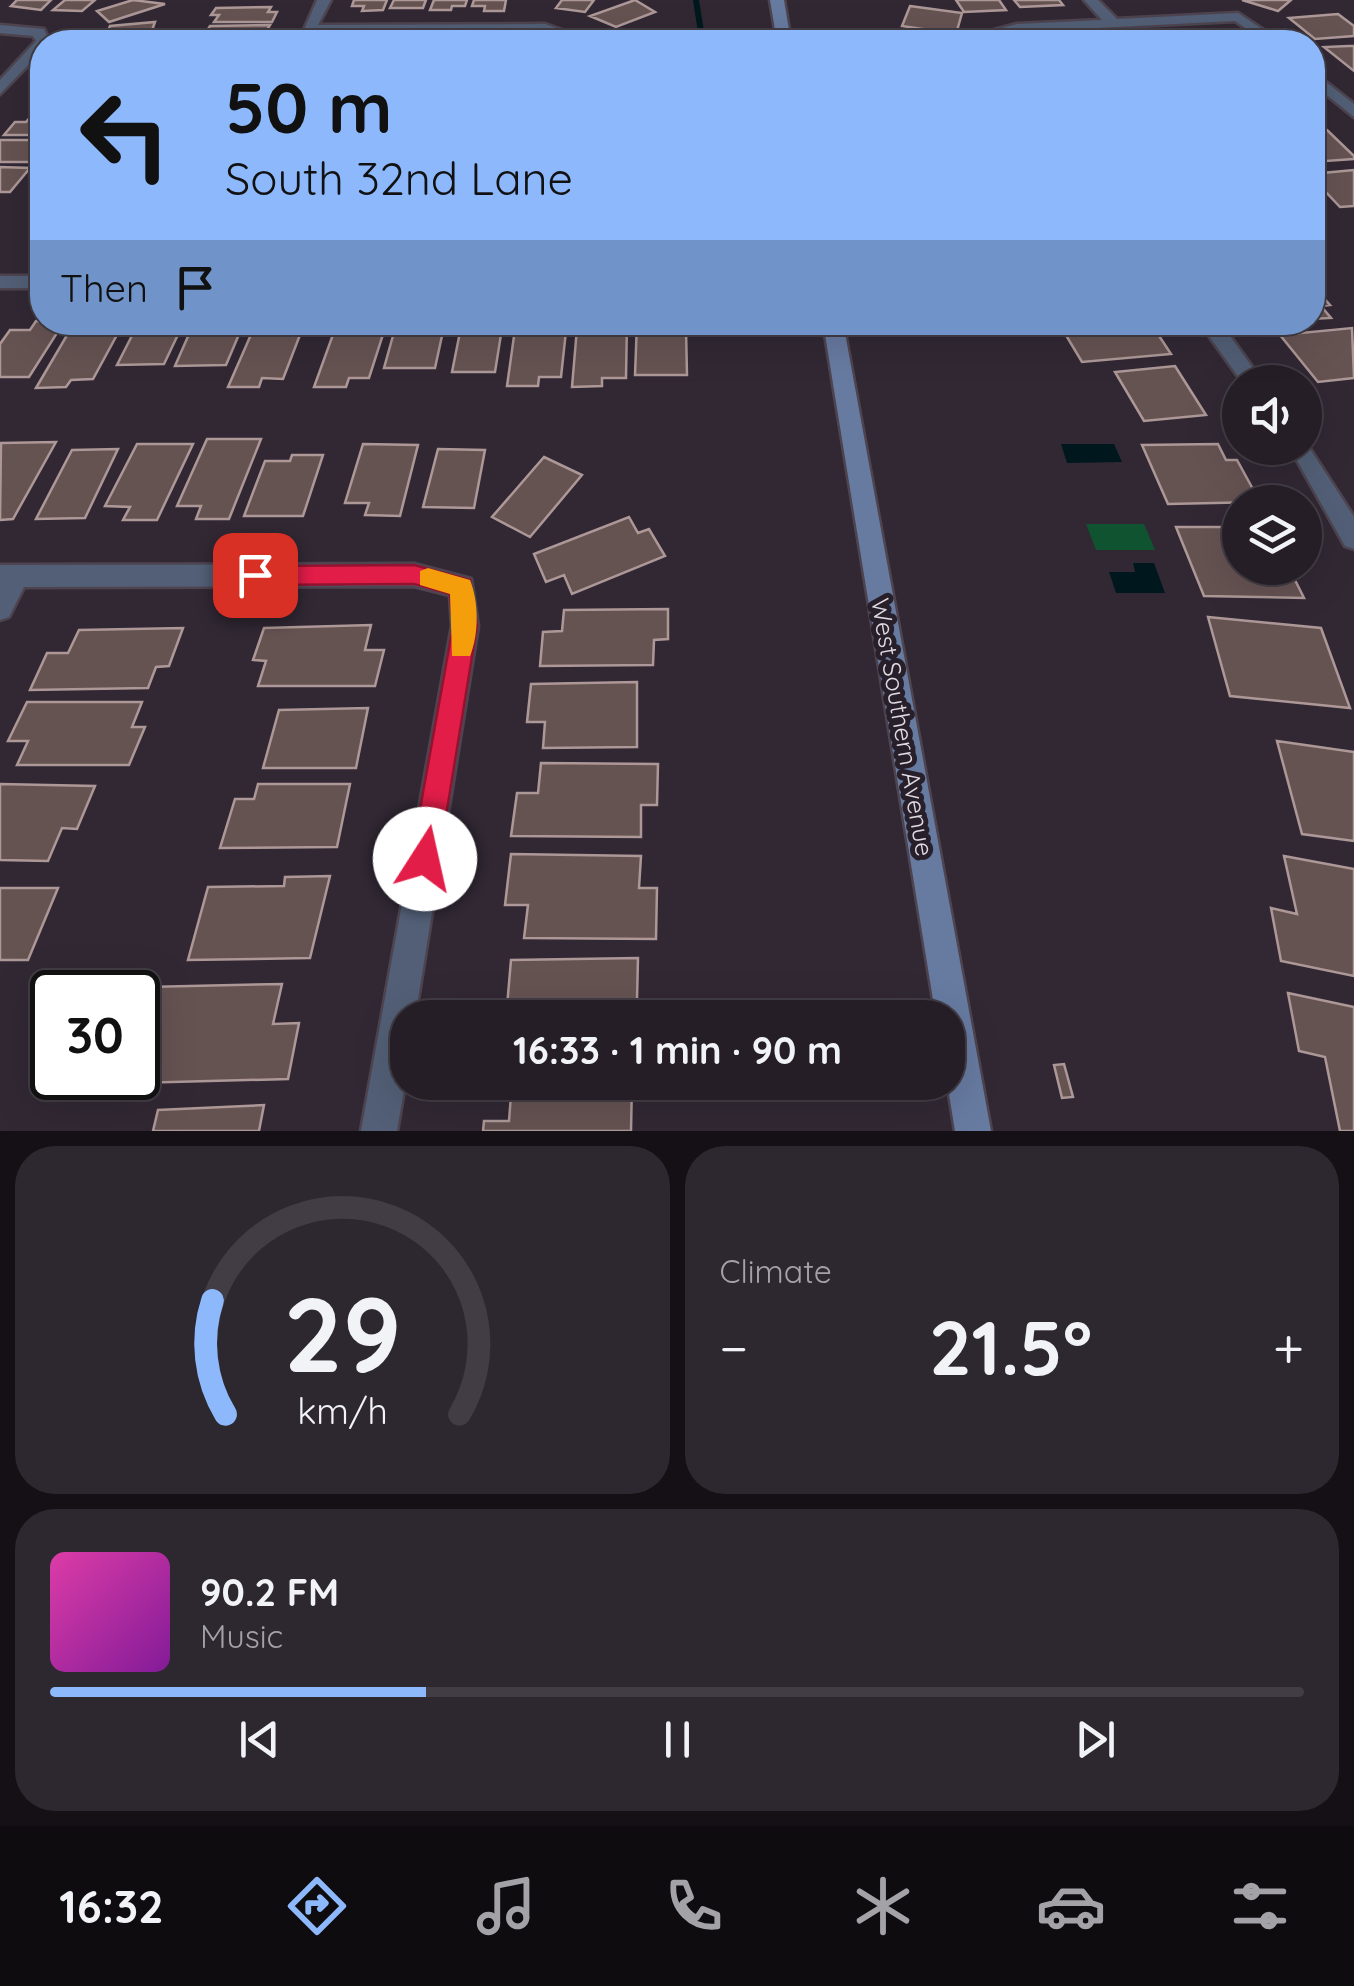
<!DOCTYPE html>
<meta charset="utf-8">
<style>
:root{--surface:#251e27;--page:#2d272f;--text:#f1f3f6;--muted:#a3a2a7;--line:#423c44;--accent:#8db9fc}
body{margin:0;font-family:Quicksand,sans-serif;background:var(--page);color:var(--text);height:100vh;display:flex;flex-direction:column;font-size:38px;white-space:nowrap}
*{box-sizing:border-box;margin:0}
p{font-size:32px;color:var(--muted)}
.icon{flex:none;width:55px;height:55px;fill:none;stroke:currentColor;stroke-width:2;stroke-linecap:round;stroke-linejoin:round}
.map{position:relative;height:1131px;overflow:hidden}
.drawer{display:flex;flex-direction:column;gap:15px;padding:15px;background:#141015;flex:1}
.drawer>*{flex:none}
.guide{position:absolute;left:30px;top:30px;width:1295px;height:305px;border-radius:40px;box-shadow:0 10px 40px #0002,0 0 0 2px var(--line);background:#8db9fc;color:#111;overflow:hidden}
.controls{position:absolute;left:1222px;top:365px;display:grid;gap:20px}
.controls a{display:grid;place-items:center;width:100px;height:100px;border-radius:50%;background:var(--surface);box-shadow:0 10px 40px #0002,0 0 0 2px var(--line);font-size:50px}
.speed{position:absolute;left:30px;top:970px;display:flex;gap:20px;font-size:50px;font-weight:700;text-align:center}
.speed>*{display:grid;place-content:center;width:130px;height:130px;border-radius:50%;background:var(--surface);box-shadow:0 10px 40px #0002,0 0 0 2px var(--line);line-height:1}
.speed .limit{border:5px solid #111;border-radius:15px;background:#fff;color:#111}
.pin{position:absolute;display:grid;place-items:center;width:85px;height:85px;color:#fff;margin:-42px;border-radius:20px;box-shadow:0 5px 15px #0006}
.me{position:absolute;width:110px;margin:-55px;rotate:10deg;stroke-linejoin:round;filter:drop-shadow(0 0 8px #0008)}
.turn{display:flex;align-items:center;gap:35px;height:210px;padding:0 30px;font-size:45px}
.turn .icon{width:130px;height:130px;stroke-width:2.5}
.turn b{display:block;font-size:70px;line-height:85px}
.then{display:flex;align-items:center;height:95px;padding:0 30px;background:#0003;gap:20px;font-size:38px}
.big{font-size:75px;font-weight:700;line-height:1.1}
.drawer .tile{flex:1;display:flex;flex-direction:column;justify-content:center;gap:15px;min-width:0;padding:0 35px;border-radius:40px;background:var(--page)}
.drawer .dial{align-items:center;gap:0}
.dial svg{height:260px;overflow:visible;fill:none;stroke:var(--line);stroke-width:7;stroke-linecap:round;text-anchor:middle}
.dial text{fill:var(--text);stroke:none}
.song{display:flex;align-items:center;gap:30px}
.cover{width:120px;height:120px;border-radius:15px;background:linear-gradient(135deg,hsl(320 70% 55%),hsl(290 70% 35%))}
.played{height:10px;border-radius:5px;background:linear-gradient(90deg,var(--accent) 30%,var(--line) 30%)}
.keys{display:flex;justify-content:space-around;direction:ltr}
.heat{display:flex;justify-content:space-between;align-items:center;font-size:55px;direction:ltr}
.drawer .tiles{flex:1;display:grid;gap:15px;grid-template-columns:1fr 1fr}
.tile:last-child{grid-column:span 2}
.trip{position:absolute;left:390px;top:1000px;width:575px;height:100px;border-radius:40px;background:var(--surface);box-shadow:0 10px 40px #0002,0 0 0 2px var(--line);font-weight:700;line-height:100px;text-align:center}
.tabs{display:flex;height:160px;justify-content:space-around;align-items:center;background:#0f0c10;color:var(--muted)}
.tabs .icon{width:70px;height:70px}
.tabs .on{color:var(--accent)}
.tabs b{font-size:45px;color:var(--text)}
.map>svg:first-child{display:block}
</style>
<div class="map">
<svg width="1354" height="1131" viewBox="0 0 1354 1131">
<rect width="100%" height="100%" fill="#312834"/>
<!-- green -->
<path fill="#0f5330" d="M1086 524H1144L1155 550H1096Z"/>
<!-- water -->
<path fill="#00181d" d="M1061 444H1114L1122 462 1067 463Z
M1133 563H1154L1165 593H1116L1109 572H1135Z"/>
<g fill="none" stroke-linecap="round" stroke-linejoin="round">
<!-- stream -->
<path stroke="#00181d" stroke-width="6" d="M696 0 701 32"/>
</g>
<!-- building -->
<path fill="#655352" stroke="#ad9897" stroke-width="2.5" d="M17 0H51L41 10 11 6Z
M65 0H95L82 11 53 10Z
M133 0 165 4 109 22 97 11Z
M354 0H387L383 10 362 11 364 6H352Z
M394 0H426L423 8H390Z
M434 0H467L465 6H452L451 10H430Z
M474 0H506L504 11H484L485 6H472Z
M562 0H594L585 12 556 8Z
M635 0 655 12 616 27 590 16Z
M956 0H999L1006 10 964 12Z
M1014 0H1059L1063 5 1020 7Z
M1242 0H1291L1278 11Z
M910 6 962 13 956 34 902 26Z
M271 7 268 12H277L272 22H214L219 15H211L216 8Z
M1338 14 1354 26V36L1315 39 1289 18Z
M155 22 150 36 104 40 110 26Z
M270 25 264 35H254L251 42H200L210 26Z
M616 31 664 32 663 42H614Z
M1215 32 1235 42H1180L1172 35Z
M1349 46H1354V71L1324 47Z
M33 114H42V135H4L15 122H26Z
M1327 130 1354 156V159L1312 162V132Z
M0 140H42V162H0Z
M0 167 30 168 10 192H0Z
M1354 170V206L1340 207 1322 188 1312 189V174Z
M1312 285 1330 305 1321 306 1331 318 1312 319Z
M36 321 64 322 29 377H0V344L10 330H30Z
M94 322H124L93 379 71 380 66 387 36 388 70 330H90Z
M139 322H184L164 364 117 365Z
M276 322H305L283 379 262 378 259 387H228L253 330H273Z
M353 322H387L369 378H349L346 387H314L335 329H351Z
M421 322H445L435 368H384L396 325Z
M462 322H503L495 372H452Z
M537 322H567L561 377H539L538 386H507L515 329H536Z
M596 322H627L626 378H602V386L572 387 577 328H596Z
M637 322H667V329H686L687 375H635Z
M1058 322H1150L1171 354 1082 362Z
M193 325H243L226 365 175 366Z
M1352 328 1354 378 1318 382 1280 335Z
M1175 366 1206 415 1144 421 1115 372Z
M207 439H261L229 519H196L201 506H177Z
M56 442 13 519 0 520 1 443Z
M137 444H193L157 520H123L130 507 105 506Z
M363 444 418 445 400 516 365 515 369 503H345Z
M1218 444 1226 460H1237L1260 502 1168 504 1142 445Z
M118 449 85 518 36 519 72 450Z
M438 449 485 450 474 508 423 507Z
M292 455H323L303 516H244L265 461H290Z
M544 457 582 475 530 537 492 517Z
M629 517 638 533 649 529 665 556 572 594 564 575 546 582 534 554Z
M1176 527H1240V568H1289L1304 598 1204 596Z
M668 609V639L654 640 653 665 540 666 543 632 562 631 564 610Z
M1208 617 1321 628 1350 708 1230 696Z
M371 625 365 650H384L375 686H258L266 661 253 660 264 628Z
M183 628 169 666 156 667 148 688 30 690 47 653H68L79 630Z
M637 682V747L543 748 545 722H527L531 684Z
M27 702H142L132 727H145L129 765H17L28 741H8Z
M368 708 356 768H263L279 710Z
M1277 741 1354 752V841L1302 834Z
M541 763 658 764 657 805H641V837L511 836 517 793H538Z
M0 784 95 786 77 829 62 828 48 861 0 860Z
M258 784H350L337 847 220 848 235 799H254Z
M511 854 641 856 639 888H657L656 939 524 938 528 905H505Z
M1284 856 1354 869V976L1281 961 1271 908 1297 914Z
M330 876 310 958 188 960 208 887 284 886 285 877Z
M0 888H58L28 960H0Z
M638 958 637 999 611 1000V1018H506L511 960Z
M282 984 273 1024 299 1023 288 1079 136 1083 148 1042 138 1043V1015L146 987Z
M1288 993 1354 1007V1131H1340L1325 1057 1299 1051Z
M1064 1064 1073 1097 1062 1098 1054 1065Z
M512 1082H632L631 1131H483L484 1121H509Z
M264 1105 259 1131H153L158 1110Z"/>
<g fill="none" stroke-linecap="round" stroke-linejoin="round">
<defs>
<path id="street" d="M317 0H331L318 25 545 24 565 31 569 42H555L554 36 543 32 314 33 309 41H299Z
M1084 0H1098L1117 19 1238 13 1282 42H1266L1235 21 1018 32 1006 35 1007 42H993L994 30 1017 24 1102 20Z
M0 25 44 29 50 42H42V51L0 94V80L36 41 33 36 0 33Z
M1312 71 1354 104V117L1312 83Z
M0 276H42V288H0Z
M1199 322H1220L1263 382H1242Z
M1305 441 1354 517V549L1345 546 1290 448H1305Z
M414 564 471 579 478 626 415 1018H408V1067L397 1131H361L452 626 450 595 414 586 24 587 9 617 0 620V565Z"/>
<path id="secondary" d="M770 0H784L791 42H777Z
M823 322H843L991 1131H955L947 1082 948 1018H936Z"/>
</defs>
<!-- street casing -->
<use href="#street" stroke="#4d4450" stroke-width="5"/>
<!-- secondary casing -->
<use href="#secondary" stroke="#4d4450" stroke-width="5"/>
<!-- street -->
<use href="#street" fill="#525f76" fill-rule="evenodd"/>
<!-- secondary -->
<use href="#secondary" fill="#677aa0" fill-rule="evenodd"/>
</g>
<!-- route -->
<path fill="#e11d48" stroke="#92132f" stroke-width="2.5" d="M414 565 470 580 477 626 439 859 435 869 425 873 415 869 411 859 453 626 450 594 414 584 255 585 244 575 255 566Z"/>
<!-- slow -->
<path fill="#f59e0b" d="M428 568 470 580C479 602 479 635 470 656H452L450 594 420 585V571Z"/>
<g text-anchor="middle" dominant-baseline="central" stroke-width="10" stroke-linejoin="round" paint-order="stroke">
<!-- street labels -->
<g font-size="25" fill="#e0dae2" stroke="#271f2a">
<text transform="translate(903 727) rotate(80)">West Southern Avenue</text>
</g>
</g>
</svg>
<div class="controls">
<a><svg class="icon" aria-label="sound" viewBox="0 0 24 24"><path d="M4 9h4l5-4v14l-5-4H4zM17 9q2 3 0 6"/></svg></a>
<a><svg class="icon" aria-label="layers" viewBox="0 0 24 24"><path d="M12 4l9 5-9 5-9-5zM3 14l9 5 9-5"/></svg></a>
</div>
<div class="speed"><div class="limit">30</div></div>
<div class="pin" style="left:255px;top:575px;background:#d93025"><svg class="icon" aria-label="arrive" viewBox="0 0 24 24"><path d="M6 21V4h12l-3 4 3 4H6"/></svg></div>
<svg class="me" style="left:425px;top:859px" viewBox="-20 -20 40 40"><circle r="19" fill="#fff"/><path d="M0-13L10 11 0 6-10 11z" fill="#e11d48"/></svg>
<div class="trip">16:33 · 1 min · 90 m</div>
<div class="guide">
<div class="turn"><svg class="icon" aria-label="left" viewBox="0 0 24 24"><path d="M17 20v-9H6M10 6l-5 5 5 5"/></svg><div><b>50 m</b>South 32nd Lane</div></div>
<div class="then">Then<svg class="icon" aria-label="arrive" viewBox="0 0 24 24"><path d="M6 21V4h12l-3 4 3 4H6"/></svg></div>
</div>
</div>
<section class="drawer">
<div class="tiles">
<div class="tile dial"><svg viewBox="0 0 100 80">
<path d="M14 69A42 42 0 1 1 86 69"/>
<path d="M14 69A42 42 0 0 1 10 34" stroke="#8db9fc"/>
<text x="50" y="56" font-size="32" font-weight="700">29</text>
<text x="50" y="72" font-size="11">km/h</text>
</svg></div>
<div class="tile"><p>Climate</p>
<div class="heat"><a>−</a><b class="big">21.5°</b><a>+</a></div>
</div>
<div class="tile">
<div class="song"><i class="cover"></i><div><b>90.2 FM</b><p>Music</p></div></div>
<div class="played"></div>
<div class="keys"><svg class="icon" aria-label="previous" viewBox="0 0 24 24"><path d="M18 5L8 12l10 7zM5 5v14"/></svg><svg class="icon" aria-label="pause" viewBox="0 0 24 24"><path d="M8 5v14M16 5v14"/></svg><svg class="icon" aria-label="next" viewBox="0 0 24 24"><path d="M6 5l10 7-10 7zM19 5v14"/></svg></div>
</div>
</div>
</section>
<nav class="tabs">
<b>16:32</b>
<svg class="icon on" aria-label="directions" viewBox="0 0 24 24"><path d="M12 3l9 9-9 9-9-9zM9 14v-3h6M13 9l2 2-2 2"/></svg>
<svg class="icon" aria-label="music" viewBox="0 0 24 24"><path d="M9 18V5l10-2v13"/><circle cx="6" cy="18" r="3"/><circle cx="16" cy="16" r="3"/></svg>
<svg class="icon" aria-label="phone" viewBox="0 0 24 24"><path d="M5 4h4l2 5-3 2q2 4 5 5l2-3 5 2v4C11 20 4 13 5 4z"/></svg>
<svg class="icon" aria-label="climate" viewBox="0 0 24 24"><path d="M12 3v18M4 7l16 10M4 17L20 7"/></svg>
<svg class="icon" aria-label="car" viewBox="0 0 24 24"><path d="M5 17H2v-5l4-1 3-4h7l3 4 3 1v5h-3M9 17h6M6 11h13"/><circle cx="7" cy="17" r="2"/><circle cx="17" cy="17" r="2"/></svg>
<svg class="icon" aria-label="filters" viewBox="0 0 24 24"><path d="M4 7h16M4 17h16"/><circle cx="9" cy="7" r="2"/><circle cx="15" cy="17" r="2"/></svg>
</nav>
